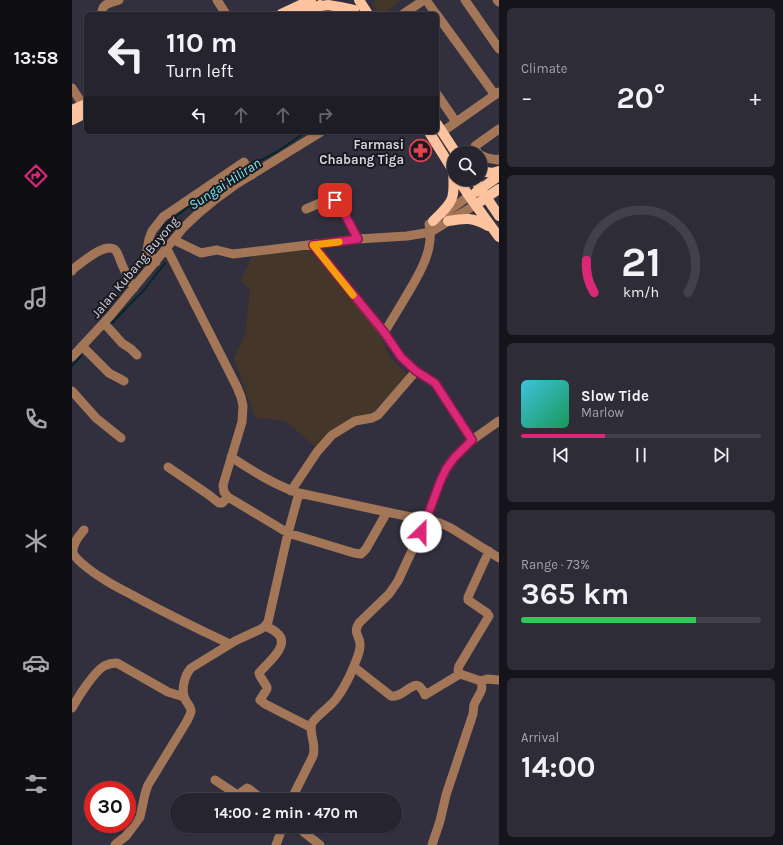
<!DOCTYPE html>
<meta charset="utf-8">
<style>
:root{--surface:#26242f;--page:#2e2c37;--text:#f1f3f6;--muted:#a4a4aa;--line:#42414b;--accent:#db2777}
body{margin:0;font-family:Karla,sans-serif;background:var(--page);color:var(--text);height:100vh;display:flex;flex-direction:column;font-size:15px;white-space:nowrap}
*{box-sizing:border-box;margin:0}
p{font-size:13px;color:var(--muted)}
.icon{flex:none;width:22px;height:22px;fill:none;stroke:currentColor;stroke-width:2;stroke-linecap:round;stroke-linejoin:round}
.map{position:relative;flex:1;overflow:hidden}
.details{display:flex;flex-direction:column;gap:8px;padding:8px;background:#15141a;width:284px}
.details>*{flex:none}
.guide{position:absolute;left:12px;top:12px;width:355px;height:122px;border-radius:6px;box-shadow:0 1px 3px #0004,0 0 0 1px var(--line);background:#26242f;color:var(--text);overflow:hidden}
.tools{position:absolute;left:375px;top:146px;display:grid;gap:8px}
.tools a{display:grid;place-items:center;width:40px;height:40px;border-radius:50%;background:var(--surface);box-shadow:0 1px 3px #0004,0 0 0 1px var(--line);font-size:20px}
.speed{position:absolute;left:12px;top:781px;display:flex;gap:8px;font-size:20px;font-weight:700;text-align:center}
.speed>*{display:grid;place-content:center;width:52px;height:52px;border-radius:50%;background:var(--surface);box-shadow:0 1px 3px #0004,0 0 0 1px var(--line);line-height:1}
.speed .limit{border:6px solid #d22;background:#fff;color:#111}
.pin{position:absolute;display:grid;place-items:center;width:34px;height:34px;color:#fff;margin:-17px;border-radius:8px;box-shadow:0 2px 6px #0006}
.me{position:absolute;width:44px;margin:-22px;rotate:23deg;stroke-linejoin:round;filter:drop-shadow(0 0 3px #0008)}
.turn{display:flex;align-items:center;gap:14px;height:84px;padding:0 16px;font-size:18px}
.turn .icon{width:52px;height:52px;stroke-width:2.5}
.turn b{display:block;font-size:28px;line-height:34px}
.lanes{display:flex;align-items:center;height:38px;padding:0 16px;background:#0003;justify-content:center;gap:20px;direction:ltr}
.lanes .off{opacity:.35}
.big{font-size:30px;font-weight:700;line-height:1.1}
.details .tile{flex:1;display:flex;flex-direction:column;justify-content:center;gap:6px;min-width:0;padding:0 14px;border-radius:6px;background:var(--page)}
.details .dial{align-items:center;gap:0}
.dial svg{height:104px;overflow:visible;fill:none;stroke:var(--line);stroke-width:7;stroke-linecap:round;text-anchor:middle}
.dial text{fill:var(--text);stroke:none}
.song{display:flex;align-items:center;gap:12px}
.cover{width:48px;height:48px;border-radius:6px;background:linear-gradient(135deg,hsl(190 70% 55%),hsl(150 70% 35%))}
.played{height:4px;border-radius:2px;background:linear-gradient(90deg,var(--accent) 35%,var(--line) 35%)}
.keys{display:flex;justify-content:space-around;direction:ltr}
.heat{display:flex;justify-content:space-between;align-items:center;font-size:22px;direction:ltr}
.charge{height:6px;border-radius:3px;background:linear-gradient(90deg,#34c759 73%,var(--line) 0)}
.trip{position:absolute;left:98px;top:793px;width:232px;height:40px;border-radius:20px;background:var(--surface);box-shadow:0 1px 3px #0004,0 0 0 1px var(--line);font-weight:700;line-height:40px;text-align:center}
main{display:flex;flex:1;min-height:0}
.tabs{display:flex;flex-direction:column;width:72px;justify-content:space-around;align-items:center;background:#0f0e13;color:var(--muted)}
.tabs .icon{width:28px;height:28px}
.tabs .current{color:var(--accent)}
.tabs b{font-size:18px;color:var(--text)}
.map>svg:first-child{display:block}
</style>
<main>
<nav class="tabs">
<b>13:58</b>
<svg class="icon current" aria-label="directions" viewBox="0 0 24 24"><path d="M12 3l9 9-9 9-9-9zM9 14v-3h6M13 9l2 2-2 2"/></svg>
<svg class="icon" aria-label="music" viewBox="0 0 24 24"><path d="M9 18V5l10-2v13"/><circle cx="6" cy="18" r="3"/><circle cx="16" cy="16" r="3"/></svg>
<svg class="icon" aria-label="phone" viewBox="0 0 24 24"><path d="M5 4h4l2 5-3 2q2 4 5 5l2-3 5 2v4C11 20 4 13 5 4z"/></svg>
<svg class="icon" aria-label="climate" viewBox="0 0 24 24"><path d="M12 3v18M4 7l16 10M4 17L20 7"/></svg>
<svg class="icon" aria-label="car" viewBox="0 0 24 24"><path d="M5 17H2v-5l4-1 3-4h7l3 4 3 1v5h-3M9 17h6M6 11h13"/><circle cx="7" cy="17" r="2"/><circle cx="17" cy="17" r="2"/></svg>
<svg class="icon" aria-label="filters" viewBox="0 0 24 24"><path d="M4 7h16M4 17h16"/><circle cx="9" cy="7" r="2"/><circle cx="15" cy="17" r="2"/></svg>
</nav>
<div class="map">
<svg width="427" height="845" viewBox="0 0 427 845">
<rect width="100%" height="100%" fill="#32303f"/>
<!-- education -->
<path fill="#443729" d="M302 0H328L312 14H308L300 4 303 2Z
M241 250 290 308 309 337 318 357 336 375 301 413 282 417 244 447 213 421 183 418 162 358 173 335 178 290 169 280 181 254Z"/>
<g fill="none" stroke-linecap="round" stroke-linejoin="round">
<!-- stream -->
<path stroke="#03282c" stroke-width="2" d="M178 166 206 151 234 132
M85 246 91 226 100 219 137 192 173 169
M38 325 72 290 93 263
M0 366 9 356"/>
<!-- minor -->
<path stroke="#a47658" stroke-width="9" d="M145 0 154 14
M354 0 364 14
M393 0 427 49
M425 0 427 2
M30 14C29 3 39 3 47 0
M331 14 352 0
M365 15 423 95
M0 88 11 105
M365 94 384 122
M370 132 427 92
M406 153 403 148V146L427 129
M408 155 415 158 426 160 427 159
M234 209 257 199C261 198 263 199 266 202L286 239
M372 214 397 196
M102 240 129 253 145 250 161 254 286 239 335 236 359 232 403 205
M241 245 312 333 329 357 344 371 363 383 400 440
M95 249 165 387 169 397 171 406 170 422 151 485 152 492 156 497 216 533 282 553 289 554 294 549 315 512 368 523 379 528 427 558
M84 262 78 255 75 250 77 239 80 231 91 217 172 162 180 175
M0 271 1 269C10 263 31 243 42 249 45 251 46 254 47 257 51 268 56 278 62 288
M32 323 50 343 59 349 65 355
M312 333C319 321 326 310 333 298 346 276 363 250 357 224
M10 346 37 373 52 381
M0 357 39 315 112 227 128 212 145 198 163 185 249 132
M0 391 24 418 49 438
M159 457C179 470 204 486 227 493L315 512
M96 467 137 495 147 503H150L156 497
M219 491 245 452 260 435 283 421 300 418 306 415 344 371
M12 530C7 536 0 544 1 552 2 559 23 574 30 578 40 585 51 590 62 596 93 613 126 629 158 644
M193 626C197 628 202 630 205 633 220 645 194 664 187 673L188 676 195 687V689L188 700 193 704 238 727
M282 667 319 696C331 698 341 680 348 687 350 689 352 692 353 695L388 674 409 681C412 693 406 694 402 705 401 709 402 713 400 717L374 795 368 821 360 845
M388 674 386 670 387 666 417 616 415 613 396 600V597L417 551
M409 681 415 679 427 680
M0 708C6 697 22 672 32 666 36 664 40 663 45 663L96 692 112 697
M143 780 164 794H167L175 788 177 789 191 800
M219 800 241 756C245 743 236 733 240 723 246 714 257 708 264 699 270 691 278 676 282 666 284 660 288 653 288 646 289 636 280 634 287 623L317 594 326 581 354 520 368 482 374 469 382 458 400 440 427 421
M224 826 248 845
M43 845 45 843 54 836 68 817 73 794 76 785 115 721C116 718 119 714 119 711 119 707 115 703 113 699 109 690 112 676 119 668L163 641 189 629 193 626 196 622 216 533 227 493
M204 845 211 826"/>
<!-- major -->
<path stroke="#fdc39e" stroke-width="10" d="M287 0 296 14
M242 7 256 5 268 7 282 10
M209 14 239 0
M228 14 248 5
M0 110 14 104
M0 120 14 113
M365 124 384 153
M357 132 382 172
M408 171 420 173 427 171
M386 179 397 196 427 237
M402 179 427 216
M404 192 427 176
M409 201 427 189
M361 221C382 201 383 199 381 171
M376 221C393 218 401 217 416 226"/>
</g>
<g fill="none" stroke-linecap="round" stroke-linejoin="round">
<defs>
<path id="route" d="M263 200 266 202 286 239 241 245 312 332 329 357 344 371 363 383 400 440 382 458 374 469 368 482 354 520 349 532"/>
</defs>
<!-- route casing -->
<use href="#route" stroke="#8e194d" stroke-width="10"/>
<!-- route -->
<use href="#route" stroke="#db2777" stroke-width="7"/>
<!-- slow -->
<path stroke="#f59e0b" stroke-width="7" d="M267 242 241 245 281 295"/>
</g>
<!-- icons -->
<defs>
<symbol id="pharmacy-ring" viewBox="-11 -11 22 22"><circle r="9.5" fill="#1a1920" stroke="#e0444e" stroke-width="1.5"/><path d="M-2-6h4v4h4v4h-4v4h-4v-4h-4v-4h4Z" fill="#e0444e"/></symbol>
</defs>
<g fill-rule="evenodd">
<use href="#pharmacy-ring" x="336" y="138" width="25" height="25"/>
</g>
<g text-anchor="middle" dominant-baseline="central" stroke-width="4" stroke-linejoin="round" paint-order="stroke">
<!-- poi labels -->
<g font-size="13" font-weight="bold" fill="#d5d4de" stroke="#1a1920" text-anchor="end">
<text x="332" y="144">Farmasi<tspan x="332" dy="15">Chabang Tiga</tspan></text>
</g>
<!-- street labels -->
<g font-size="13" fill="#d5d4de" stroke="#1a1920">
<text transform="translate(63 267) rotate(-50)">Jalan Kubang Buyong</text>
</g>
<!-- water labels -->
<g font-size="14" font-style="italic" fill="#7aecf8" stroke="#1a1920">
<text transform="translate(153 184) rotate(-33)">Sungai Hiliran</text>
</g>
</g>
</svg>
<div class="tools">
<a><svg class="icon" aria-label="search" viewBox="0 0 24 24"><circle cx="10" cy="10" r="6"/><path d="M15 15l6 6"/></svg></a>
</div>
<div class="speed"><div class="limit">30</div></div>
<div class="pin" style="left:263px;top:200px;background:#d93025"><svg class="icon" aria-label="arrive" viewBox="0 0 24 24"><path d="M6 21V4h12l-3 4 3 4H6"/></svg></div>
<svg class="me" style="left:349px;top:532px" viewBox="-20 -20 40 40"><circle r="19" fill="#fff"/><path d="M0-13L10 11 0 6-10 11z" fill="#db2777"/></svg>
<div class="trip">14:00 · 2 min · 470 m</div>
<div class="guide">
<div class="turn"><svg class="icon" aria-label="left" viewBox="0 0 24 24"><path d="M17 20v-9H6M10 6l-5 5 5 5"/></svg><div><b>110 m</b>Turn left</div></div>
<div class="lanes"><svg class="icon" aria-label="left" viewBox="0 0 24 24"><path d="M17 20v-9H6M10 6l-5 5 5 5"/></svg><svg class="icon off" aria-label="ahead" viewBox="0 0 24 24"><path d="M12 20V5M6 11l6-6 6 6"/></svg><svg class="icon off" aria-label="ahead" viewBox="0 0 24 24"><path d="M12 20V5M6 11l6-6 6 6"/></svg><svg class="icon off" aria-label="right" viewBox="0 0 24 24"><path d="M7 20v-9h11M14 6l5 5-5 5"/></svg></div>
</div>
</div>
<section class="details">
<div class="tile"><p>Climate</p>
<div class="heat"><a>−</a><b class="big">20°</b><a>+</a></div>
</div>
<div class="tile dial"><svg viewBox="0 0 100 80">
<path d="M14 69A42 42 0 1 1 86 69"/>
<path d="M14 69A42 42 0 0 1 8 44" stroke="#db2777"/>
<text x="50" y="56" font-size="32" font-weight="700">21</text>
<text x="50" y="72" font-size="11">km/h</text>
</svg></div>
<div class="tile">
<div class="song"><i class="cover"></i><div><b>Slow Tide</b><p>Marlow</p></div></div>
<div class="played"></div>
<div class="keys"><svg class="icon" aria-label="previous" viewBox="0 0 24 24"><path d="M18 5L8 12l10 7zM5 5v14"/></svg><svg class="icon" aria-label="pause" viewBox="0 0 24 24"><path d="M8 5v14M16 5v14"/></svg><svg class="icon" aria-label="next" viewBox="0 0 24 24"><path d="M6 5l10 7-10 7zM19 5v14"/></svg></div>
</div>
<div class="tile"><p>Range · 73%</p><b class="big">365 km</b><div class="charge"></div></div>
<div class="tile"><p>Arrival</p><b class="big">14:00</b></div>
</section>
</main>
